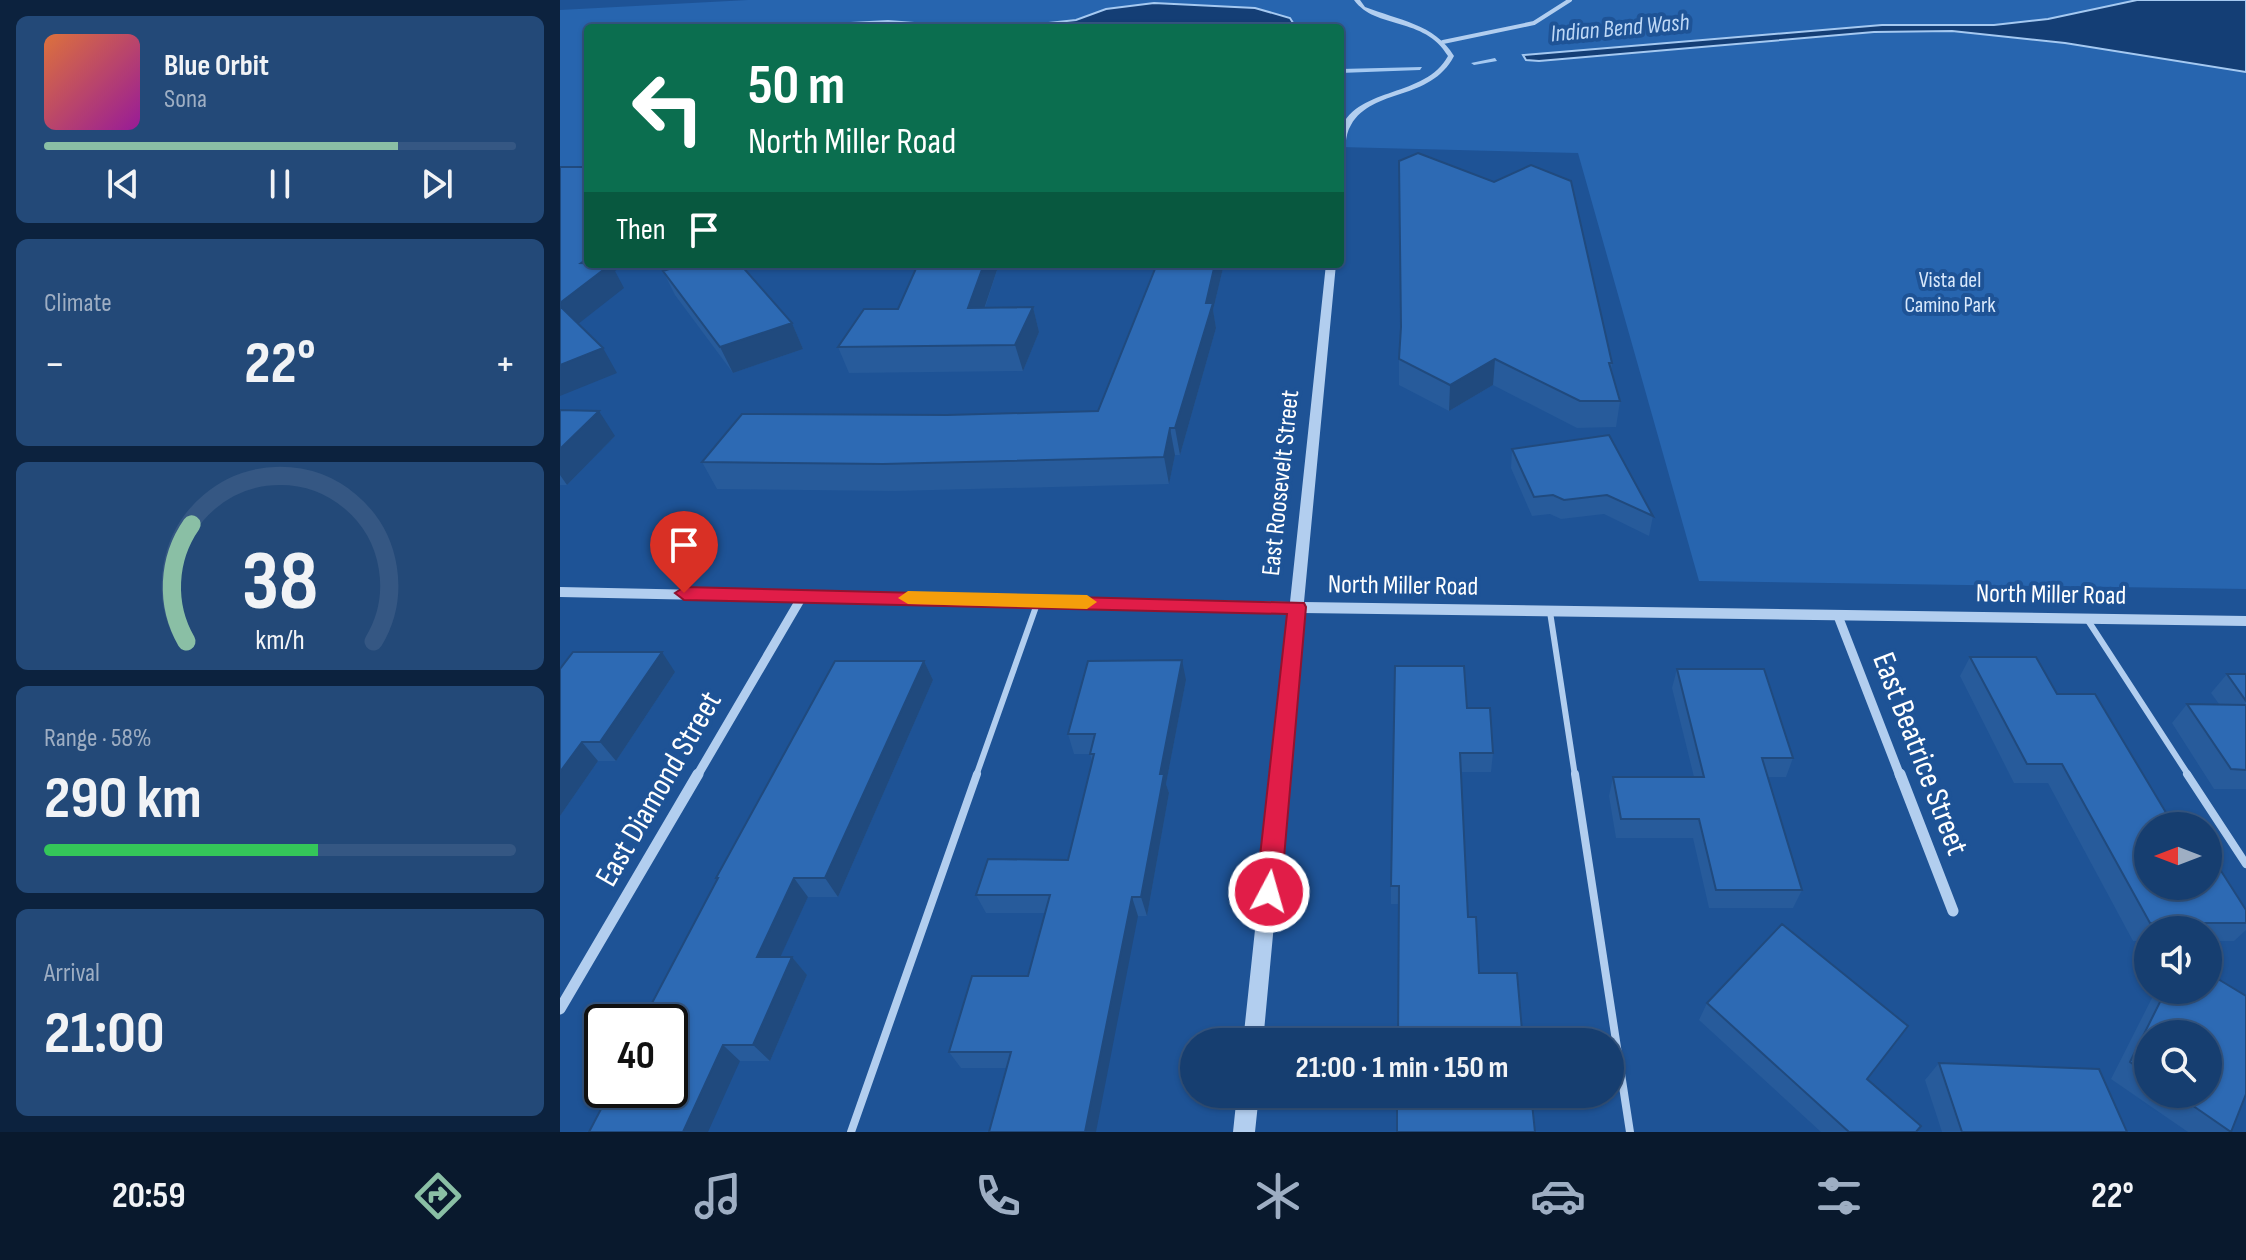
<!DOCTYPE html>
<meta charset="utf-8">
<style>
:root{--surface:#163e70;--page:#234978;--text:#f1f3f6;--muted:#9eaec3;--line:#355783;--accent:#8abfa5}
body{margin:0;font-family:"Sofia Sans Condensed",sans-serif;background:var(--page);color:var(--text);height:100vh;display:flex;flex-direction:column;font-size:30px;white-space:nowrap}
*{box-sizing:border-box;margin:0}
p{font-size:26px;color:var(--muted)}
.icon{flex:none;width:44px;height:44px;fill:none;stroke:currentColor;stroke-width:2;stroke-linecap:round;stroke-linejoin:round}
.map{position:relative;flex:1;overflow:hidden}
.sheet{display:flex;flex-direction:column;gap:16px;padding:16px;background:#0c223e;width:560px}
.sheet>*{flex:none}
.hud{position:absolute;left:24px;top:24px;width:760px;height:244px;border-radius:8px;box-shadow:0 2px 6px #0004,0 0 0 2px var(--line);background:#0b6e4f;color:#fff;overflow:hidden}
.needle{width:52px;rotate:270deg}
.fabs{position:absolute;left:1574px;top:812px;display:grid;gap:16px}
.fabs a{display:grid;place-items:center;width:88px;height:88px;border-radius:50%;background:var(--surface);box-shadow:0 2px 6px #0004,0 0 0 2px var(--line);font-size:40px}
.speed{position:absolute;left:24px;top:1004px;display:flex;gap:16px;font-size:40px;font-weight:700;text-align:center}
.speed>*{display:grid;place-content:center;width:104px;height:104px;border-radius:50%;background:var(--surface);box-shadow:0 2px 6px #0004,0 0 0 2px var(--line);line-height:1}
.speed .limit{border:4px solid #111;border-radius:12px;background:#fff;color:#111}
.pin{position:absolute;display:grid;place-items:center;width:68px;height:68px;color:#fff;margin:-82px -34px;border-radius:50% 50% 50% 0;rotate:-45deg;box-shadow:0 0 8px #0007}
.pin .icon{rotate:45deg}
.me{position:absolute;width:88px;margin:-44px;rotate:6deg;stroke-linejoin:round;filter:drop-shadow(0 0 6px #0008)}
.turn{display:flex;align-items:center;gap:28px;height:168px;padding:0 32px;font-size:36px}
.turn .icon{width:104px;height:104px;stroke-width:2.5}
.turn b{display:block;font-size:56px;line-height:68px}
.then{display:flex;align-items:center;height:76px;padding:0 32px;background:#0003;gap:16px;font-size:30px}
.big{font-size:60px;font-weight:700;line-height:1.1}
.sheet .widget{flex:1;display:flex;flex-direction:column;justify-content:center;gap:12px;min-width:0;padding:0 28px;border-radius:12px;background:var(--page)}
.sheet .dial{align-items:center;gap:0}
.dial svg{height:208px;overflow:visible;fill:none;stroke:var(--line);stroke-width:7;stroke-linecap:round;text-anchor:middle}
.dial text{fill:var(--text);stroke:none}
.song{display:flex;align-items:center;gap:24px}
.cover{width:96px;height:96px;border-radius:12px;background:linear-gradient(135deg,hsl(20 70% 55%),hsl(300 70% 35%))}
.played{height:8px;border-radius:4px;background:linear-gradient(90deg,var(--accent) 75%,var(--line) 75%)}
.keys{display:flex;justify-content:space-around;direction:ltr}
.heat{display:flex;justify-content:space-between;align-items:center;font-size:44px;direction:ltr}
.charge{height:12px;border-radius:6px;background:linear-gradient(90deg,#34c759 58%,var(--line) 0)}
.trip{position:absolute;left:620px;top:1028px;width:444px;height:80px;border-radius:40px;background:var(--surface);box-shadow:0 2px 6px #0004,0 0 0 2px var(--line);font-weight:700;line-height:80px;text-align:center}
.tabs{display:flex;height:128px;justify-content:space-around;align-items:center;background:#09192d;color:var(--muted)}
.tabs .icon{width:56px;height:56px}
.tabs .current{color:var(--accent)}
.tabs b{font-size:36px;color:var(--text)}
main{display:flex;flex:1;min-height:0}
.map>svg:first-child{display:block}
</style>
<main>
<section class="sheet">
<div class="widget">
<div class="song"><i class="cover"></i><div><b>Blue Orbit</b><p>Sona</p></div></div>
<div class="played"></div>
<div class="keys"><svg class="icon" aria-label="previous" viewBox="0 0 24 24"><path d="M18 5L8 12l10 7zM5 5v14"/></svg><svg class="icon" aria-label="pause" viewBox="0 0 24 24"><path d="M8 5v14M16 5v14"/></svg><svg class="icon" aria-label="next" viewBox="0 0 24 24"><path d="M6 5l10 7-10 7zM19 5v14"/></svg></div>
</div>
<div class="widget"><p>Climate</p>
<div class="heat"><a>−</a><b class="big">22°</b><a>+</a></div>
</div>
<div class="widget dial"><svg viewBox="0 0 100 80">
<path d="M14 69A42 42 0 1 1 86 69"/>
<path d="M14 69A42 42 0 0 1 16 24" stroke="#8abfa5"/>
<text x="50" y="56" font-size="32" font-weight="700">38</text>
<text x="50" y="72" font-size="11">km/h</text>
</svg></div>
<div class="widget"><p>Range · 58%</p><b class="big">290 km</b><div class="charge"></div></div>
<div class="widget"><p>Arrival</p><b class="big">21:00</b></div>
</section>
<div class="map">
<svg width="1686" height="1132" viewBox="0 0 1686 1132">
<rect width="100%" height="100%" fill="#1e5396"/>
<!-- green -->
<path fill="#2765af" d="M188 0H1686V589L1139 581 1018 153 780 147V28H28V186H0V10Z"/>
<!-- water -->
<path fill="#143e75" stroke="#a5c9f1" stroke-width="2" d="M1577 0H1686V72L1505 43 1392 31 1314 32 979 61 966 60 963 55 1322 25H1434L1488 19Z
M594 3 695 8 730 18 735 26 442 28 516 20 546 9Z
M328 21 420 28H197Z"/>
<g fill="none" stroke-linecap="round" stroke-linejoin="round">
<!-- stream -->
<path fill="#a5c9f1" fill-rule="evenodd" d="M935 58 937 61 914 65 911 63Z
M862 67 860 70 780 73V69Z"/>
<!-- service-far1 -->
<path stroke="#b2ceef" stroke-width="6" d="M990 612 1015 776
M1527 619 1629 776
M416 776 478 601"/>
<!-- service -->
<path stroke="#b2ceef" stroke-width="8" d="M1015 774 1070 1132
M1627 774 1686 864
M291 1132 417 774"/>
<!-- minor-far2 -->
<path stroke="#b2ceef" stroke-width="4" d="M883 42 974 23 1010 0"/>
<!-- minor-far1 -->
<path stroke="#b2ceef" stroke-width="9" d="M1278 616 1340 776
M137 776 243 595"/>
<!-- minor -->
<path stroke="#b2ceef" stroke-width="11" d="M1340 774 1393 911
M0 1009 138 774"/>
<!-- tertiary -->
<path fill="#b2ceef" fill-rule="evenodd" d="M794 0H800L805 7C838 20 875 24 894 56 870 102 813 87 791 125 784 136 786 151 784 163L780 165C780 154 777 138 781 128 799 86 865 98 888 56 864 16 816 30 794 0Z
M766 264H776L744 602 1686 616V626L743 613 703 1042H683L729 612 0 597V587L730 602Z
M677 1094H699L695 1132H673Z"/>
</g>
<!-- wall -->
<path fill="#275b9b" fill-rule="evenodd" d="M125 264H305L184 269 232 323 243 349 173 373 115 295 103 271Z
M358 264H439L425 308 473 307 479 332 463 371 289 373 278 347 338 309Z
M597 264H664L653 310 656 328 620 455H615L609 484 335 491 157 489 142 462 387 415 538 411Z
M841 330 1052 363 1051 370 1060 401 1056 427 1017 428 933 385 889 411 839 385V359Z
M0 410 55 436 7 485H0Z
M952 449 1093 516 1089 536 1044 514 1001 519 990 514 972 516 951 468Z
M1410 657 1497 694 1588 826 1686 910V930L1674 941H1648V930H1588V941H1573L1488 783H1454L1400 676Z
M364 661 373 680 278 897H248L220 957H232L247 975 210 1061H180L110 1090 157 880 156 878Z
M0 669 115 672 56 761H38L0 816Z
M1117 669 1233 758 1226 777H1207L1242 890 1233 908H1149L1133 838H1056L1049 796 1053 777H1134L1112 688Z
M1667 674H1686V789H1654L1612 723 1627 704H1659L1651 693Z
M626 680 606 784 609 793 587 916H578L446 1068H401L389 1052 468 976 485 913H426L416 895 508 860 532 761 530 754H514L508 734Z
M907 708 933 753 931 772H901L908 917 919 973 963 1042 839 904H831V886Z
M1596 990H1648L1670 1132H1628L1551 1079ZM1588 1034 1648 1094H1588Z
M1147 1003 1307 1079 1356 1132H1261L1139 1020Z
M1379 1063 1567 1132H1382L1365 1080Z"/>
<!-- shaded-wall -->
<path fill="#204a7e" d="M28 258V264H65L55 271 64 288 13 328 0 307V303L21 263Z
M424 264H439L416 333 408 308Z
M655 264H664L653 310 656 328 620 455 615 428Z
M473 307 479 332 463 371 455 345Z
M232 323 243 349 173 373 160 347Z
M43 348 57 373 0 396V365Z
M935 359 933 385 889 411 890 385Z
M39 411 55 436 7 485 0 475V449Z
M610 428 615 455 609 484 604 457Z
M102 652 115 672 56 761 40 742Z
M622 660 626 680 606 784 609 793 587 916 581 897 600 774Z
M364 661 373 680 278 897 265 878Z
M22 742 38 761 0 816V772Z
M234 878 248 897 212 975 197 957Z
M572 897 578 916 536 1132H525Z
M232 957 247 975 210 1061 193 1045Z
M163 1045 180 1061 148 1132H123Z"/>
<!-- building -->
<path fill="#2d6ab4" stroke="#204a7e" stroke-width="2" d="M858 153 934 182 971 165 1011 181 1052 363H1049L1060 401H1020L935 359 890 385 839 359 841 327 839 161Z
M0 167H28V258L21 263 51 264 0 303Z
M125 264H180L232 323 160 347 103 271Z
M358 264H424L408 308 473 307 455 345 278 347 304 309H338Z
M597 264H655L646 303H653L615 428H610L604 457 323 464 142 462 182 414 387 415 538 411Z
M0 306 43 348 0 365Z
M0 410 39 411 0 449Z
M1049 435 1093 516 1047 495 1004 500 993 495 974 497 952 449Z
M13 652H102L40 742H22L0 772V669Z
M1410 657H1476L1497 694H1535L1614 826H1588V886H1648V863H1656L1686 910V923H1590L1502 764H1467Z
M622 660 600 774H604L581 897H572L525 1132H429L451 1052H389L412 976H468L490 895H416L428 859 508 860 534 754H530L535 734H508L528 661Z
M275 661H364L265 878H234L197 957H232L193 1045H163L123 1132H29L51 1090H110V1022H82L158 878H156Z
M835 666H904L907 708H930L933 753H900L908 917H916L919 973H957L963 1042H838L839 886H831Z
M1117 669H1204L1233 758H1202L1242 890H1156L1139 819H1061L1053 777H1144Z
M1667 674H1686V701Z
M1627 704 1686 705V770L1671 769Z
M1222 924 1348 1026 1307 1079 1361 1126 1356 1132H1289L1147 1003Z
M1648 973 1686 996V1094L1671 1132 1616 1094H1648V1034H1588V1075L1570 1062 1606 990H1648Z
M1379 1063 1539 1069 1567 1132H1402Z
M837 1094H971L975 1132H837Z"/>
<!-- route -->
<path fill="#e11d48" stroke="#92132f" stroke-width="2" d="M124 587 744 603 746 607 721 892 717 900 709 903 700 900 696 892 727 614 124 600 115 593Z"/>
<!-- slow -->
<path fill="#f59e0b" d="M348 591 527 595 537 602 527 609 348 604 338 598Z"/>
<g text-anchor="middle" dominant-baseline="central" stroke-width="8" stroke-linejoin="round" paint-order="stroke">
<!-- far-park labels -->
<g font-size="22" fill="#d8e8fb" stroke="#1e5396">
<text x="1390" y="280">Vista del<tspan x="1390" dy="25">Camino Park</tspan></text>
</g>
<!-- far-water labels -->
<g font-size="24" font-style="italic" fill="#bed8f6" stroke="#1e5396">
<text transform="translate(1060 28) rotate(-5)">Indian Bend Wash</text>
</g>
<!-- street labels -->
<g font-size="26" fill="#fff" stroke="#1e5396">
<text transform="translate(721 483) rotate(-84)">East Roosevelt Street</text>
<text transform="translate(843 586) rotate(1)">North Miller Road</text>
<text transform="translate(1491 595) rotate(1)">North Miller Road</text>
</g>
<!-- near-street labels -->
<g font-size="32" fill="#fff" stroke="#1e5396">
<text transform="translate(1360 754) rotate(69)">East Beatrice Street</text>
<text transform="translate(99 789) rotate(-60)">East Diamond Street</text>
</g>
</g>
</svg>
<div class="fabs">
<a><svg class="needle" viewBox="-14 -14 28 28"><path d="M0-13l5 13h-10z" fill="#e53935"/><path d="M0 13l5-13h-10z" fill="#9eaec3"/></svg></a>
<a><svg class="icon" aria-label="sound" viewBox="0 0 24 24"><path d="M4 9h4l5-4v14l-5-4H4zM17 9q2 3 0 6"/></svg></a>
<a><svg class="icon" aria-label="search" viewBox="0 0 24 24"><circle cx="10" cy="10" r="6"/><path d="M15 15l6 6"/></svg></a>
</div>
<div class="speed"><div class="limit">40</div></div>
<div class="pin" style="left:124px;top:593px;background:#d93025"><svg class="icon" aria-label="arrive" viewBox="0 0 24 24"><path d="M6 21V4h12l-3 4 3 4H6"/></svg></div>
<svg class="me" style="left:709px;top:892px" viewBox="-20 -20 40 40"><circle r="17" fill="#e11d48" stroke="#fff" stroke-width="3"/><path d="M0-11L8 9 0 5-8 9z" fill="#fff"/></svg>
<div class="trip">21:00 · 1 min · 150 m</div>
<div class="hud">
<div class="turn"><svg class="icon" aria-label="left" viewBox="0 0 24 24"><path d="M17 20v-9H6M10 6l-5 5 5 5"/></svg><div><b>50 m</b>North Miller Road</div></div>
<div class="then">Then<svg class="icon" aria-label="arrive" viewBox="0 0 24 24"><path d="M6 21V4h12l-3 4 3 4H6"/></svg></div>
</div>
</div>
</main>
<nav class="tabs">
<b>20:59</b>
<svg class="icon current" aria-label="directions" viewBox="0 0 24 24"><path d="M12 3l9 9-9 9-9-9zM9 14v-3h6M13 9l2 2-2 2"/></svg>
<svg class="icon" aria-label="music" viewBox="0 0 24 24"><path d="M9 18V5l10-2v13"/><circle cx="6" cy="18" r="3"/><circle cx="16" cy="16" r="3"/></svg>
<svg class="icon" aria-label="phone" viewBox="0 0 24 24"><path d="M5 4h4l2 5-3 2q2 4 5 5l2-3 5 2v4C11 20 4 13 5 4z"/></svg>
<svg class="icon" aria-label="climate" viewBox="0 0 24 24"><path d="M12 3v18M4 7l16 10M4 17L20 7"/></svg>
<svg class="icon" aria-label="car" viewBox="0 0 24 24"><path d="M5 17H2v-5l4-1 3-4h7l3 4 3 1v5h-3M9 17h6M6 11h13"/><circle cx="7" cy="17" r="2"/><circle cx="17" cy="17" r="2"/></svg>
<svg class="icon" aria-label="filters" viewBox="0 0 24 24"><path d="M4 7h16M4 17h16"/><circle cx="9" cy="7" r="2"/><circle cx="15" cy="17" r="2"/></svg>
<b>22°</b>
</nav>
